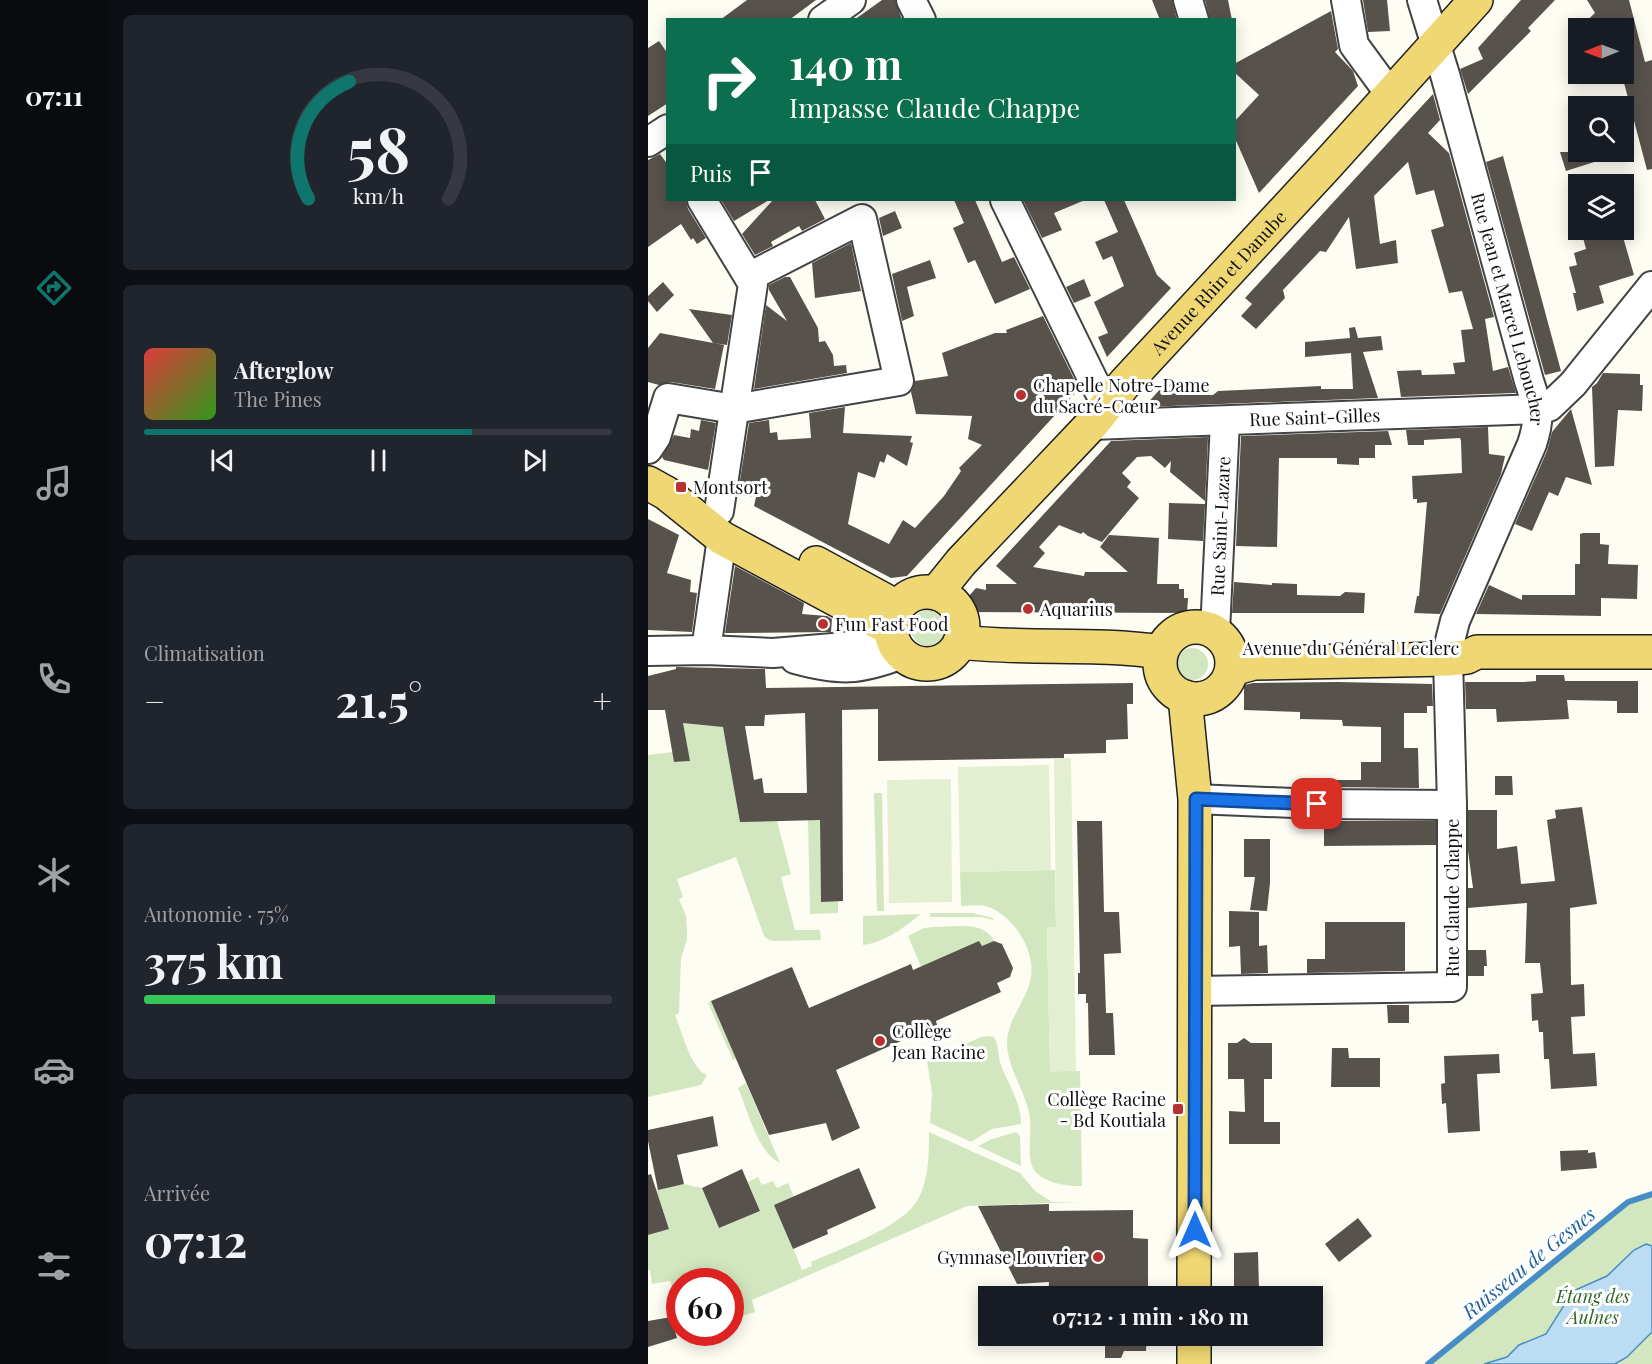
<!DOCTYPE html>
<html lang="fr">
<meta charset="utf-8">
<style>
:root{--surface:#171b24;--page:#20242c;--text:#f1f3f6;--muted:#9ea1a6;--line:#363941;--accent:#0f766e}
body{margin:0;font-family:"Playfair Display",serif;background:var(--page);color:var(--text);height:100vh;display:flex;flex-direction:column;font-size:22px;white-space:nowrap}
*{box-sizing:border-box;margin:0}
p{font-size:20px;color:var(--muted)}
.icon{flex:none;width:33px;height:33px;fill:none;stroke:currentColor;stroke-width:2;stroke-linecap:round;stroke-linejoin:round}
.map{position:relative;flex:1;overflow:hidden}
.details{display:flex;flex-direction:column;gap:15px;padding:15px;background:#0d0f14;width:540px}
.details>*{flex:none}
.hud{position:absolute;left:18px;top:18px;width:570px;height:183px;border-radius:0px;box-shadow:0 3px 15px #0003;background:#0b6e4f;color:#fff;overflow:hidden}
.needle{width:39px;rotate:269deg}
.fabs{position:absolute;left:920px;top:18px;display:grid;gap:12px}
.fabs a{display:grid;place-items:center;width:66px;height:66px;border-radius:0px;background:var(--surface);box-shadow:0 3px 15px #0003;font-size:30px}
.speed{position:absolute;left:18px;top:1268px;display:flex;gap:12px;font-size:30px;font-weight:700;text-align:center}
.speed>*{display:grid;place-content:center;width:78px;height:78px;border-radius:50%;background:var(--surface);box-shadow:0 3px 15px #0003;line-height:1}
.speed .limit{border:9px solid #d22;background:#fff;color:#111}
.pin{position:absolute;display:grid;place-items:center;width:51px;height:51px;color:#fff;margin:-26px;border-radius:12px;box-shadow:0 3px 9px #0006}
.me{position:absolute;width:66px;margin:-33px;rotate:0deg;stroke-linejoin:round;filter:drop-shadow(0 0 4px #0008)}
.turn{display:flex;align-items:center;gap:21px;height:126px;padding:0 24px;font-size:27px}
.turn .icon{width:78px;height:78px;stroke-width:2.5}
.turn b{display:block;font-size:42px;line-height:51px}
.then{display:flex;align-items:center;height:57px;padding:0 24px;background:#0003;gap:12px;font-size:22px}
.big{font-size:45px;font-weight:700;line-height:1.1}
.details .widget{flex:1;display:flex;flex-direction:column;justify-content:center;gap:9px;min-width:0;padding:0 21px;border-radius:9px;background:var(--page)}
.details .dial{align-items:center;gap:0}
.dial svg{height:156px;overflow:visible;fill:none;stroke:var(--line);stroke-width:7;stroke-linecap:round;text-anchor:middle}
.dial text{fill:var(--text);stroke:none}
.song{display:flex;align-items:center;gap:18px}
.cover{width:72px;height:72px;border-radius:9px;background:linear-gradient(135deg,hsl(0 70% 55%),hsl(110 70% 35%))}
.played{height:6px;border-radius:3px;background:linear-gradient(90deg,var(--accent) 70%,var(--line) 70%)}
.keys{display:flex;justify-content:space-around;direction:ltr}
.heat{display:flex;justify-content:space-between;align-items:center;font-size:33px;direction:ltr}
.charge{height:9px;border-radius:4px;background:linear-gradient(90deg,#34c759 75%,var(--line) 0)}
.trip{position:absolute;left:330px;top:1286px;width:345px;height:60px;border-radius:0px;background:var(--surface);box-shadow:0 3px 15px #0003;font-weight:700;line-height:60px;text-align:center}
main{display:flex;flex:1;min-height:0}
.menu{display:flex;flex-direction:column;width:108px;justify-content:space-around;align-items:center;background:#090b0e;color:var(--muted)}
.menu .icon{width:42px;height:42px}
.menu .selected{color:var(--accent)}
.menu b{font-size:27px;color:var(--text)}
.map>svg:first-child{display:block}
</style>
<main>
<nav class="menu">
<b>07:11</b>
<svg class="icon selected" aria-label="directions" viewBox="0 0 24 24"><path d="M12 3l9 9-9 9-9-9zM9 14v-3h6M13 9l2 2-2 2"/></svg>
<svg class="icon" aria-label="music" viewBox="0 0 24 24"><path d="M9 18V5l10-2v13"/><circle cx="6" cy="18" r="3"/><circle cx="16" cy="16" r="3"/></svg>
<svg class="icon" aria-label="phone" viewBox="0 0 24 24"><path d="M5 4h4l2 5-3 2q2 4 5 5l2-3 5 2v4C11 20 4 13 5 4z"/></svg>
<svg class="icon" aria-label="climate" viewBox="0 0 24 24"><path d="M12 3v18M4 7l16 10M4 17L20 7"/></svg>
<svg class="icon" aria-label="car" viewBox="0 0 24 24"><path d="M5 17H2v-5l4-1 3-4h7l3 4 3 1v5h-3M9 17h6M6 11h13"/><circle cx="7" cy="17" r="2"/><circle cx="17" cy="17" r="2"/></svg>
<svg class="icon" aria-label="filters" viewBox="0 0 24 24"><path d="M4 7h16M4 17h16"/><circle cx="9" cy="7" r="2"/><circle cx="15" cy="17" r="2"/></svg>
</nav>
<section class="details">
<div class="widget dial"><svg viewBox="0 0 100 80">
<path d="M14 69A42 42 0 1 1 86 69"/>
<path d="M14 69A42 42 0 0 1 35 9" stroke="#0f766e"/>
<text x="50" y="56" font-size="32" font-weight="700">58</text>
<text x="50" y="72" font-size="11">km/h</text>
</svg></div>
<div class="widget">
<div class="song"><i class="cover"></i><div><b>Afterglow</b><p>The Pines</p></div></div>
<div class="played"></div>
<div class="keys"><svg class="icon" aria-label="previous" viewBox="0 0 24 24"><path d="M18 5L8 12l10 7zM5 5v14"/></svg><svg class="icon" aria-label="pause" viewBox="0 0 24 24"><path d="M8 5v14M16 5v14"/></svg><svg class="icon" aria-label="next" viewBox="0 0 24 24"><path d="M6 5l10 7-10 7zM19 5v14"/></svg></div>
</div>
<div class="widget"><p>Climatisation</p>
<div class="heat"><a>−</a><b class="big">21.5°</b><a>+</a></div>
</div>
<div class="widget"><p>Autonomie · 75%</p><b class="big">375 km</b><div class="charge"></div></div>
<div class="widget"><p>Arrivée</p><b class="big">07:12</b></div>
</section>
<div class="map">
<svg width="1004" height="1364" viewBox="0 0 1004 1364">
<rect width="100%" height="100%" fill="#fefdf4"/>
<!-- green -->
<path fill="#d2e7bf" d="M263 628a18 18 0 1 1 36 0a18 18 0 1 1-36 0Z
M528 664a16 16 0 1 1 32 0a16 16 0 1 1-32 0Z
M69 694 93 821H129L143 874 133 877 147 930H172L173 940 127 941 121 940 116 936 88 857 29 879 35 897 31 899 38 916 39 931V940L33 958 31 1013 27 1015C34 1031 42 1068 59 1075L53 1085 0 1097V755L25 752 26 762 42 761 30 709Z
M226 793H234L236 911H229Z
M160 820H172L173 901H190V913L162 914Z
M407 870 408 927 399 928 402 1071H432L434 1186C419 1187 392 1182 385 1168 378 1155 385 1129 381 1113 376 1088 358 1066 359 1040 361 1017 380 999 383 976 387 950 365 915 340 907 333 904 322 906 313 906L312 872Z
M282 913H324L345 918V920L333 917H282Z
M273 914C255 928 238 942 215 945V916Z
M285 927C305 927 336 920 346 941L334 946 331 942 279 981 260 936 276 928Z
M63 1001 88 1059 85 1060 60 1003Z
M340 1036 346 1037C351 1046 350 1056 353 1065 361 1086 373 1102 373 1124L344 1129 323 1142 282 1123 284 1093 279 1061 333 1037Z
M98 1083 132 1163C109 1152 100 1111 90 1088Z
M281 1132 372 1173 387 1191 404 1202H434L319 1206 104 1300 107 1312 83 1319 82 1281H32L31 1310 22 1281 4 1284 2 1270H0V1235L21 1228 8 1189 36 1184 54 1188 71 1228 112 1211 100 1182 110 1177 114 1185 125 1181 129 1188 140 1183 146 1197 127 1205 154 1270 164 1266 163 1262C192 1249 248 1229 267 1204 281 1184 281 1155 281 1132Z
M368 1132 372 1136 373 1166 330 1146 344 1139Z
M1004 1194V1364H780L980 1202Z"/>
<!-- pitch -->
<path fill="#e3efd0" d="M423 758 428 1071 402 1072 399 928 408 927 406 759Z
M401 765 403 870 312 872 310 767Z
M303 779 304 902 241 903 239 780Z"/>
<!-- water -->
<path fill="#bcdcf3" stroke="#478dc5" stroke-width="1.5" d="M998 1244 1004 1246V1332L979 1357 967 1364H836L859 1357 871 1345 898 1334 925 1291 959 1276 986 1250Z"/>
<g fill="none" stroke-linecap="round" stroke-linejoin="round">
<!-- stream -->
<path stroke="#478dc5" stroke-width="6" d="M780 1364 980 1202 1004 1194"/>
</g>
<!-- building -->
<path fill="#58524d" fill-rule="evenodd" d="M99 0H168L141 20H72Z
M234 0H247L254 20H206Z
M504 0H524L529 20H512Z
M557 0H580L584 20H562Z
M715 0H739L742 31 720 32Z
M873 0H907L880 28 883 31 820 94 812 69 835 59 830 48Z
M939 0H981L997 62 1004 60V169L999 170 975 79V28H931L947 13Z
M683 11 690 49 687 52 705 71 710 86 611 193 586 136V122L611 95 586 72V64Z
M11 41 20 54V103L0 116V48Z
M785 94 792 120 780 133 801 153 846 317 837 319 845 371 860 367 868 393 753 397 749 371 773 370 774 375 807 374 805 363 817 362 813 330 825 329 814 291 801 293 783 230 796 226 786 190 768 195 760 162 726 196 732 244 748 240 750 263 708 269 701 217 678 252 672 251 635 290 637 298 608 329 593 316 604 304 597 298Z
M912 152H968V155L918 171Z
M12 154 20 165V200H38L40 209 58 238 49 244 45 238 43 240 33 224 0 247V160Z
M855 156 913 371 897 375 838 162Z
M73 200H121L86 221Z
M125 200H167L177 219 154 231 151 226 123 242 125 246 107 255 94 234Z
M306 200H327L354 262 366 257 382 289 347 304 327 260 320 263 305 228 316 223Z
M375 200H437L406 213 414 230 394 238Z
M456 200H476L509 275 523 288 459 357 450 337 460 333 446 302 476 286 464 256 455 260 447 242 470 232Z
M247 211 254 228 235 236 231 218Z
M933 230H973L986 275 951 286 956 303 929 311 925 293H928L921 267 929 265 926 253 938 249Z
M203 243 213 291 167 298 164 263Z
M282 260 288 278 259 287 266 316 254 321 244 274Z
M137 277H142L170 328 171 342 177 341 185 355 186 366 198 365 199 373 106 389 118 305 139 321 121 290V285Z
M436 279 443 296 426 303 418 287Z
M15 282 26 295 9 312 0 301V296Z
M41 309 84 315 79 345 65 343Z
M395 316 431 389 259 576 243 578 106 506 108 497 92 495 90 493 101 423 121 420 122 433 129 432 130 440 163 438 161 413 197 407 195 433 264 436 262 442 265 443 259 466 239 454 236 463 232 461 227 478 210 472 200 524 241 544 255 520 267 528 296 496 313 471 311 468 334 445 320 439 324 416 268 414 263 392 267 381 300 376 294 353 347 333H359L358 330Z
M707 327 710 338 733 336 735 350 715 352 730 398 496 407 523 377 544 395H565L570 391 673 386V389H705L703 353 657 357V342L702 338 701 328Z
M12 333 76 345 67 389 23 382 11 385 0 382V348Z
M955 373 992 374V385H995L994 411 970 410 966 466 947 467 944 387 949 383Z
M923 409 944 485 918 477 910 496 901 492 884 531 867 524 899 451 904 432Z
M53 420 68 423 60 470 16 460 14 457 26 435 42 438 43 429 51 431Z
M840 427 841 454 857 456 853 474 792 614 766 613 769 596H771L779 502 769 503V499H765L764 476 814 473 813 441 812 438 776 440V445H760L758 430Z
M740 431 744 445H727V458H711V465L689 464V458H631L629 547 588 546 593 436Z
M560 437 557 501 522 472 523 461 517 468 503 456 489 457 474 473 483 482 479 487 491 498 454 542 440 536 435 532 433 534 411 525 391 547 397 553 385 567 436 576 437 572H480L452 547 461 535 511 538 509 584H531V589H536V598H540L539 613 307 612 328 588 338 590V584H369L348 566 463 441Z
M521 503 557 504 555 541 520 539Z
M0 519 31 535 19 573 43 580 42 592 49 593 44 632 0 630Z
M935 533H952V544L961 545 960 564 990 565 989 599 953 598V616L828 614 841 585 874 600V595H927V564H932V534Z
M87 566 156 603 154 614 179 616 184 619 183 632 77 633Z
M586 582 624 585V583L649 584V595L692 596 697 592 717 593 716 613H584Z
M28 667 117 669 118 688 485 683V704H479L480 739 458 740V753L416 754V758L230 761V709L194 710 195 901 173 902 172 820 92 822 75 727 35 723 42 761 26 762 17 710H0V676L28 669ZM157 713 159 793H116L114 778 106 780 97 726H116L117 715Z
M888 675H916L917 681H990V713H969V701L919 700 921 719 849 722 848 709H818L817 682H876L888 681Z
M690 682 784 684 785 706H779V713H756V748H770L771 788H787L668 787V783H685V780H713V762H733V727L695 726 694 720 652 719V712L596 710V685L605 683Z
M847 776H864L865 795H847Z
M934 807 949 904 922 908 923 985 936 984 937 1016 923 1017 925 1054 947 1053 949 1086 903 1089 901 1059H896L895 1032H891L890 1020 884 1021 883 994 895 993 892 963H877L879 903 820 908V888H825L820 851V810H849V849L869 846 873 884 907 881 899 820 908 818 907 810Z
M429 821H454L456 912H471L473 953 456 954 458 1013H465L467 1055H441L440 1003H438V994H430V973H432Z
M676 821H788V845L676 846Z
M596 839H622V883L619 911 602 910 607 877H596Z
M581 911 611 912V946L619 945 620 973 593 974 592 946 581 947Z
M677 922H757V971L659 973V959H677Z
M331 941 334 946 346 941 354 944 365 968 362 977 349 983 353 992 288 1021 289 1025 188 1070 212 1128 184 1141 178 1123 121 1135 63 1001 144 967 161 1008 263 964 265 970Z
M820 950H838L839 966H836V976H820Z
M739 1005H761V1023H740Z
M596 1038 603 1043H624V1079H616V1122H632V1144H581V1111L597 1112 596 1079H580V1043H589Z
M684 1048H700L701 1058H732V1087H683Z
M851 1054 852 1073 829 1074 832 1131 800 1133 798 1103 794 1104 793 1084 797 1083 796 1056Z
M65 1116 70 1146 29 1155 36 1184 10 1190 0 1141V1130Z
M940 1150V1153L947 1152 949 1168 913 1171 912 1151Z
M211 1168 228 1208 179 1230 180 1234 145 1249 126 1205Z
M94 1169 112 1211 71 1228 54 1188Z
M3 1174 21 1229 0 1235V1175Z
M401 1204V1211L485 1210V1238L500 1239V1296H400L401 1282 369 1284 330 1206Z
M710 1218 724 1236 691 1262 677 1244Z
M610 1252 611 1290 586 1291V1253Z
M23 1317 29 1338 0 1347V1321Z
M457 1335H499L498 1351H476L473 1358H457Z"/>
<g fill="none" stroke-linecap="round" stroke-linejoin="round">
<defs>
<g id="minor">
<path d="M263 0 273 20"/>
<path d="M540 0 546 20"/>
<path d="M698 0 706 45 742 94"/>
<path id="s1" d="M774 0 798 78 881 381C890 408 893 416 884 444L807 621 801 645"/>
<path d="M175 20 203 0"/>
<path d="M0 142 20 129"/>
<path d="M54 200 105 284 71 511"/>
<path d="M357 200 444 378 459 406 473 422"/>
<path id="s2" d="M443 425 890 409 901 407 925 384 1004 286"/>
<path d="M0 449 8 437 20 398 86 409 251 381 214 219 101 277"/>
<path id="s3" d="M567 632 577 421"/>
<path d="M58 650 74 538"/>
<path d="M0 651 58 650 125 653 197 647 244 636"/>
<path d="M147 659C192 671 210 671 254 654"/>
<path d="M547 799 669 804 804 805"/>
<path d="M546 991 804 987V805L800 659"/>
</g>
<g id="major">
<path d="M0 483 18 493 74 538 243 629"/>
<path d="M168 563 249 607"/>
<circle cx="279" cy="628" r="36"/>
<path id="s4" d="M288 593 313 562 443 425 477 383 679 165 828 0"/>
<circle cx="548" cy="663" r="36"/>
<path d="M312 642C379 650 447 642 513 652"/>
<path d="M584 669 606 663 800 659 819 657 829 652H1004"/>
<path d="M537 697 547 799 546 1296"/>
<path d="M546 1335V1364"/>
</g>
</defs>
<!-- minor casing -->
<use href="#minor" stroke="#434343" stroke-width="32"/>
<!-- major casing -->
<use href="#major" stroke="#212121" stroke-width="36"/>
<!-- minor -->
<use href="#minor" stroke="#fff" stroke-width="28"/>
<!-- major -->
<use href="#major" stroke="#efd773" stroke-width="33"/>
</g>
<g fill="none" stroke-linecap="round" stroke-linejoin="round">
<defs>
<path id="route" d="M547 1230 548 799 669 804"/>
</defs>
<!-- route casing -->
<use href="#route" stroke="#114b97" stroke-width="15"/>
<!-- route -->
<use href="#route" stroke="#1a73e8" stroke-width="10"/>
</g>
<!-- markers -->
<g fill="#b83030" stroke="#fff" stroke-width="2">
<circle cx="373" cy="395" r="6"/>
<rect x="27" y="481" width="12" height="12" rx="3"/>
<circle cx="380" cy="609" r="6"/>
<circle cx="175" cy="624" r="6"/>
<circle cx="232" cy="1041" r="6"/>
<rect x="524" y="1103" width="12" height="12" rx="3"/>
<circle cx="450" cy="1257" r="6"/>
</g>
<g text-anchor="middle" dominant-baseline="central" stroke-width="6" stroke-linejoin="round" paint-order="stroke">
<!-- street labels -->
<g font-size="18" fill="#101010" stroke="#fff">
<text stroke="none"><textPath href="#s4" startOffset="420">Avenue Rhin et Danube</textPath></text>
<text stroke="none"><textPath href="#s1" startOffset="321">Rue Jean et Marcel Leboucher</textPath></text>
<text stroke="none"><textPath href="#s2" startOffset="224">Rue Saint-Gilles</textPath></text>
<text stroke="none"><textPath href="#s3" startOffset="106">Rue Saint-Lazare</textPath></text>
<text x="703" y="648">Avenue du Général Leclerc</text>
<text transform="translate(804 898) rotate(-90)">Rue Claude Chappe</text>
</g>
<!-- poi labels -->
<g font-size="18" fill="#101010" stroke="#fff" text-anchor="start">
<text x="385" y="385">Chapelle Notre-Dame<tspan x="385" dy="21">du Sacré-Cœur</tspan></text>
<text x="45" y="487">Montsort</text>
<text x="392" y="609">Aquarius</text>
<text x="187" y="624">Fun Fast Food</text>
<text x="244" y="1031">Collège<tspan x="244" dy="21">Jean Racine</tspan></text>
<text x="518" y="1099" text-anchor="end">Collège Racine<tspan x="518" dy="21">- Bd Koutiala</tspan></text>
<text x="438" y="1257" text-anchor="end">Gymnase Louvrier</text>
</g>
<!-- park labels -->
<g font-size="18" font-style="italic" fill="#2e6524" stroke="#fff">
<text x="945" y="1296">Étang des<tspan x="945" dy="21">Aulnes</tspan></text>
</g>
<!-- water labels -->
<g font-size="20" font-style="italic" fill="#20609b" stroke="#fff">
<text transform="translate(880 1262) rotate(-39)">Ruisseau de Gesnes</text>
</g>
</g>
</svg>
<div class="fabs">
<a><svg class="needle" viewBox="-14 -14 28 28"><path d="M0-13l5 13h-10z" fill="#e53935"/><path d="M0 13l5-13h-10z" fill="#9ea1a6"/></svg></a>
<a><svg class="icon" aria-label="search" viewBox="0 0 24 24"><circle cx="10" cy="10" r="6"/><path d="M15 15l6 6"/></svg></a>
<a><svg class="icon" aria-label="layers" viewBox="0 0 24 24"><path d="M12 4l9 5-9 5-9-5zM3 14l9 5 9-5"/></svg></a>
</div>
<div class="speed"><div class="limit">60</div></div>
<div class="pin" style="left:669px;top:804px;background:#d93025"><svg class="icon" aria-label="arrive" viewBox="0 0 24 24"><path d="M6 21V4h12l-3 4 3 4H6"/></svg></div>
<svg class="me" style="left:547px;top:1230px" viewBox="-20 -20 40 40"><path d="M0-17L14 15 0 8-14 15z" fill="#1a73e8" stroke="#fff" stroke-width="4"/></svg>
<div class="trip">07:12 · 1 min · 180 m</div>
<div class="hud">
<div class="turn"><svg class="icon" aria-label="right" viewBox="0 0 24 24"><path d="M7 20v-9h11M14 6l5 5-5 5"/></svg><div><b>140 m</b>Impasse Claude Chappe</div></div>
<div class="then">Puis<svg class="icon" aria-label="arrive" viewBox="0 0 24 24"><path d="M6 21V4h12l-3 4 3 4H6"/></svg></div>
</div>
</div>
</main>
